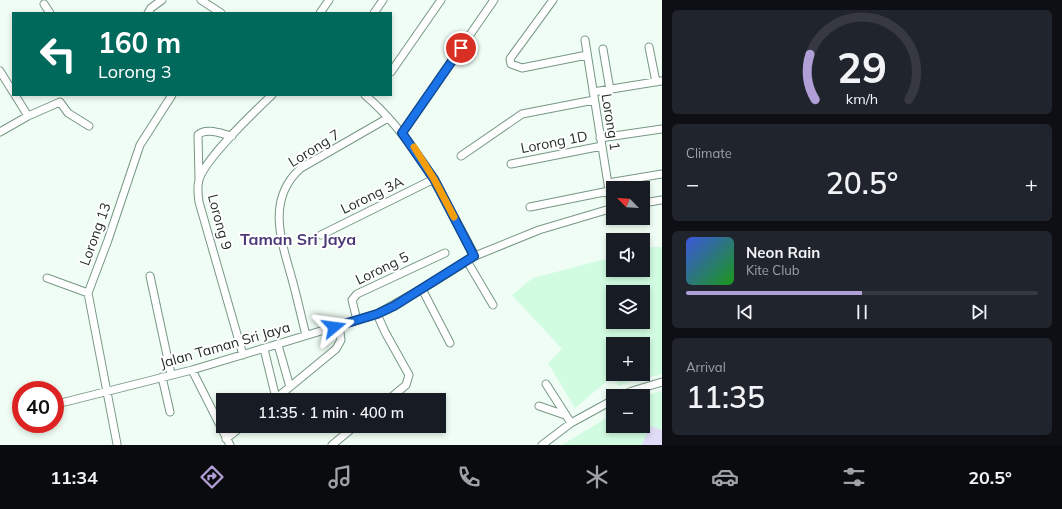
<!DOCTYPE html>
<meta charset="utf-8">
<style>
:root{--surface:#171b24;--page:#20242c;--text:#f1f3f6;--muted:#9ea1a6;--line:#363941;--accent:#b19fd7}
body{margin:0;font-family:Mulish,sans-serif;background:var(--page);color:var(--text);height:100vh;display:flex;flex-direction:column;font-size:15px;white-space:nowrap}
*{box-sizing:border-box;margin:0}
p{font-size:13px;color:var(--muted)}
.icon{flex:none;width:22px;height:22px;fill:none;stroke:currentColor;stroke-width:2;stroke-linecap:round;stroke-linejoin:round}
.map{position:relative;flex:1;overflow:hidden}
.side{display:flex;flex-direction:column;gap:10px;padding:10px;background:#0d0f14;width:400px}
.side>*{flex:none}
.top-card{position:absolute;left:12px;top:12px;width:380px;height:84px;border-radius:0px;box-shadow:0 2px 6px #0003;background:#00695c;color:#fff;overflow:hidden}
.needle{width:26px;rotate:294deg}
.tools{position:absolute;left:606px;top:181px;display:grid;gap:8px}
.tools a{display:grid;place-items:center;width:44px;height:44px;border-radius:0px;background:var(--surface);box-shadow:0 2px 6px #0003;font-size:20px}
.speed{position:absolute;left:12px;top:381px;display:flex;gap:8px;font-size:20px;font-weight:700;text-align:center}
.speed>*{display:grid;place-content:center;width:52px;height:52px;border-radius:50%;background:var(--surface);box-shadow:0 2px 6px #0003;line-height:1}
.speed .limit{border:6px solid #d22;background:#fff;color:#111}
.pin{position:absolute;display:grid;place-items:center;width:34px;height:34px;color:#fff;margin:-17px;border:2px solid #fff;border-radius:50%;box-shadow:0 1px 4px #0007}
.me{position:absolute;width:44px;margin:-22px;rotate:74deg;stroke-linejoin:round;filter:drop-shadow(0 0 3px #0008)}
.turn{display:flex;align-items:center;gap:14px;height:84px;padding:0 20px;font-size:18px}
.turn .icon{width:52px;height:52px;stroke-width:2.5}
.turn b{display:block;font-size:28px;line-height:34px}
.big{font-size:30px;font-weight:600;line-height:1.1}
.side .tile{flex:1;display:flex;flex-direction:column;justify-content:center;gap:6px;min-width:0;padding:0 14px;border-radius:6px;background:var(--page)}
.side .dial{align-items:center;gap:0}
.dial svg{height:104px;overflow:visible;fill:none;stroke:var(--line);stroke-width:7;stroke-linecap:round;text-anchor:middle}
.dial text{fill:var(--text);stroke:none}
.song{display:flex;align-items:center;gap:12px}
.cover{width:48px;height:48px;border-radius:6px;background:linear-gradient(135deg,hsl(230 70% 55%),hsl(120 70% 35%))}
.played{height:4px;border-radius:2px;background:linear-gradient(90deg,var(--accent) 50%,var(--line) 50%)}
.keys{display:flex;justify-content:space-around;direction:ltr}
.heat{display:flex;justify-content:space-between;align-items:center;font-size:22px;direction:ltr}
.trip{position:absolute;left:216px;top:393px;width:230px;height:40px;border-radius:0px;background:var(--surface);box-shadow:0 2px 6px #0003;font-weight:600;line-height:40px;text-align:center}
.dock{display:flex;height:64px;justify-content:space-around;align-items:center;background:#090b0e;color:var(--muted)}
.dock .icon{width:28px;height:28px}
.dock .selected{color:var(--accent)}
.dock b{font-size:18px;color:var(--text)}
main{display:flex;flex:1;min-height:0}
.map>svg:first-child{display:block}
</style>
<main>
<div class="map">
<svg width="662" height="445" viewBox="0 0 662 445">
<rect width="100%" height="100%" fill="#effdf4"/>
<!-- built -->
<path fill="#d1fce1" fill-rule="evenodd" d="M648 247H662V374L635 380 619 386 613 376 575 408 548 363 562 349 512 295 533 278 613 257V270H643V249ZM613 292H643V322H613ZM613 344H643V374H613Z
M662 391V445H562L613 414V426H643V396Z"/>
<!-- pitch -->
<path fill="#e0dcf5" d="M650 426 662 430V445H642Z"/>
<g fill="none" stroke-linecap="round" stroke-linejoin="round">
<defs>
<path id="minor" d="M201 0 221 13
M553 0 512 56 510 59 511 64 522 68 587 55
M44 4 50 13
M148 13 151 8 162 0
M320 13 329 0
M374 13 383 0
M585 40 612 209
M649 47 656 82
M603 49 610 90
M0 71 13 92
M391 72 441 0
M593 92 661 81
M15 95 28 116
M365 95C416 139 444 198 475 256
M0 132 28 116 60 102 68 113 89 126
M402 133 494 0
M600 138 662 129
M461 156 522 114 594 100
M511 164 602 146
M199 179 198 135C206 127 222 134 232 136
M608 183 662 174
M643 203 662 200
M530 207 609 191
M321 235 434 179
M467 261 493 305
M150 276 171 374
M47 278 88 293
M422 289 450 343
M377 314 385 332 409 375 406 385 388 400
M357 320 352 300 357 294 445 253
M306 335C301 316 297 297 292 279 281 240 266 199 301 168L388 118
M278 345 290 387
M264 349 276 398
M243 355 199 202C198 195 197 187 199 180 204 160 255 111 272 95
M192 370 230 445
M162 377 170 412
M546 384 571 423
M621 396 632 391 662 382
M274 400 336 349 341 340 339 325
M65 402 192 370 377 314 432 283 475 256 539 230 613 208
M539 406 565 415
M226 439 242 426
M117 444 88 293 108 240 140 145 172 95
M332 445 355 426
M542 445 571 423 613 400"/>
</defs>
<!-- minor casing -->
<use href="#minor" stroke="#779884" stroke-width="9"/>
<!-- minor -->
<use href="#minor" stroke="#fff" stroke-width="7"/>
</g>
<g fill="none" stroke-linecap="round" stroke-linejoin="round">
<defs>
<path id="route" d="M334 327 377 314 394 306 474 256 434 179 402 133 461 48"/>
</defs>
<!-- route casing -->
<use href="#route" stroke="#114b97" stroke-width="10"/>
<!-- route -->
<use href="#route" stroke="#1a73e8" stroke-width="7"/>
<!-- slow -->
<path stroke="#f59e0b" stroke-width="7" d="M414 147 434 179 454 217"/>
</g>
<g text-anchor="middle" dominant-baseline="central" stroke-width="4" stroke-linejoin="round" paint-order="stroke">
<!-- street labels -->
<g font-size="14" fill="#1c2921" stroke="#fff">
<text transform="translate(611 122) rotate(81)">Lorong 1</text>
<text transform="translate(554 142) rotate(-11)">Lorong 1D</text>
<text transform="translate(314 148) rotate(-32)">Lorong 7</text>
<text transform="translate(372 195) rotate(-26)">Lorong 3A</text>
<text transform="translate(220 222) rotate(75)">Lorong 9</text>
<text transform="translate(95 234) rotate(-70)">Lorong 13</text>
<text transform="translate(382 268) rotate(-26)">Lorong 5</text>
<text transform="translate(225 345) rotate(-16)">Jalan Taman Sri Jaya</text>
</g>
<!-- quarter labels -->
<g font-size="16" font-weight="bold" fill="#4b3a77" stroke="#fff">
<text x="298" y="239">Taman Sri Jaya</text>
</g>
</g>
</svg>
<div class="tools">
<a><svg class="needle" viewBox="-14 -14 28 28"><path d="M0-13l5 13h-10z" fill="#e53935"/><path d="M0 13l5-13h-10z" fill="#9ea1a6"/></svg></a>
<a><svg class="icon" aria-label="sound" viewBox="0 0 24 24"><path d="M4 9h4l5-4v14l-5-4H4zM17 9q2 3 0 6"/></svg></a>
<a><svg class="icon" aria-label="layers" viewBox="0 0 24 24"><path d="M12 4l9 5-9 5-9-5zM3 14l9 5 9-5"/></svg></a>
<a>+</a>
<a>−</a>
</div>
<div class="speed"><div class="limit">40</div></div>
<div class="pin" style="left:461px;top:48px;background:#d93025"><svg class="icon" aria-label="arrive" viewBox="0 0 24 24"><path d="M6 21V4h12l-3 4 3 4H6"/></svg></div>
<svg class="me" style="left:334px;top:327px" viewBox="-20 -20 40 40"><path d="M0-17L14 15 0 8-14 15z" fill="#1a73e8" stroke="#fff" stroke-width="4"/></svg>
<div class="trip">11:35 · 1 min · 400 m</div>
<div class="top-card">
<div class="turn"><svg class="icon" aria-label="left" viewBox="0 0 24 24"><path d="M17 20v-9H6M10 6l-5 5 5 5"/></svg><div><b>160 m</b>Lorong 3</div></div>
</div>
</div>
<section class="side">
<div class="tile dial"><svg viewBox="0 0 100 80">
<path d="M14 69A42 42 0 1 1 86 69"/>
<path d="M14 69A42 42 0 0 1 10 34" stroke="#b19fd7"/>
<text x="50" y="56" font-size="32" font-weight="700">29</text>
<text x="50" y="72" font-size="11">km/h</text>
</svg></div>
<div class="tile"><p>Climate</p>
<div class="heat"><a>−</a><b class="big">20.5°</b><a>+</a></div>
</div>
<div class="tile">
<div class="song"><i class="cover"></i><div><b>Neon Rain</b><p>Kite Club</p></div></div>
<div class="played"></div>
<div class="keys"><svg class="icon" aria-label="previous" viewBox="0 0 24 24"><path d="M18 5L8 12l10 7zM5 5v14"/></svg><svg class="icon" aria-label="pause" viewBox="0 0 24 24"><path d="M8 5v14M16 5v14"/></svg><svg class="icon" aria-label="next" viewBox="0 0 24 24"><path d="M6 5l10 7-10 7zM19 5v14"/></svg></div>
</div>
<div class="tile"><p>Arrival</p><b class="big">11:35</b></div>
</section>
</main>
<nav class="dock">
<b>11:34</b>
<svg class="icon selected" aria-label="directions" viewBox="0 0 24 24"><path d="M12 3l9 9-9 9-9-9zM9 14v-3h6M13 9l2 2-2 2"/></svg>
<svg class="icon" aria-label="music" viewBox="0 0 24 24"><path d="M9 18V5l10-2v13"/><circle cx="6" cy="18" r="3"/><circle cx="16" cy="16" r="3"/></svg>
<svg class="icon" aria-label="phone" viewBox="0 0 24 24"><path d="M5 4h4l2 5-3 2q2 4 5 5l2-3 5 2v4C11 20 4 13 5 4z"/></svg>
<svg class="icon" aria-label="climate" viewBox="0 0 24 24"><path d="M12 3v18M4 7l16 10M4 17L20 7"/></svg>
<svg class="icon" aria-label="car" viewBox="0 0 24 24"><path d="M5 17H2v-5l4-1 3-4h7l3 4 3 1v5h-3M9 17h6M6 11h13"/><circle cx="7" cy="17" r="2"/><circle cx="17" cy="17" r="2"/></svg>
<svg class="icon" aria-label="filters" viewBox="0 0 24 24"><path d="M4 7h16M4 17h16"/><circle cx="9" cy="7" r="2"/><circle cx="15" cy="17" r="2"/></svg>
<b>20.5°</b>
</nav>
